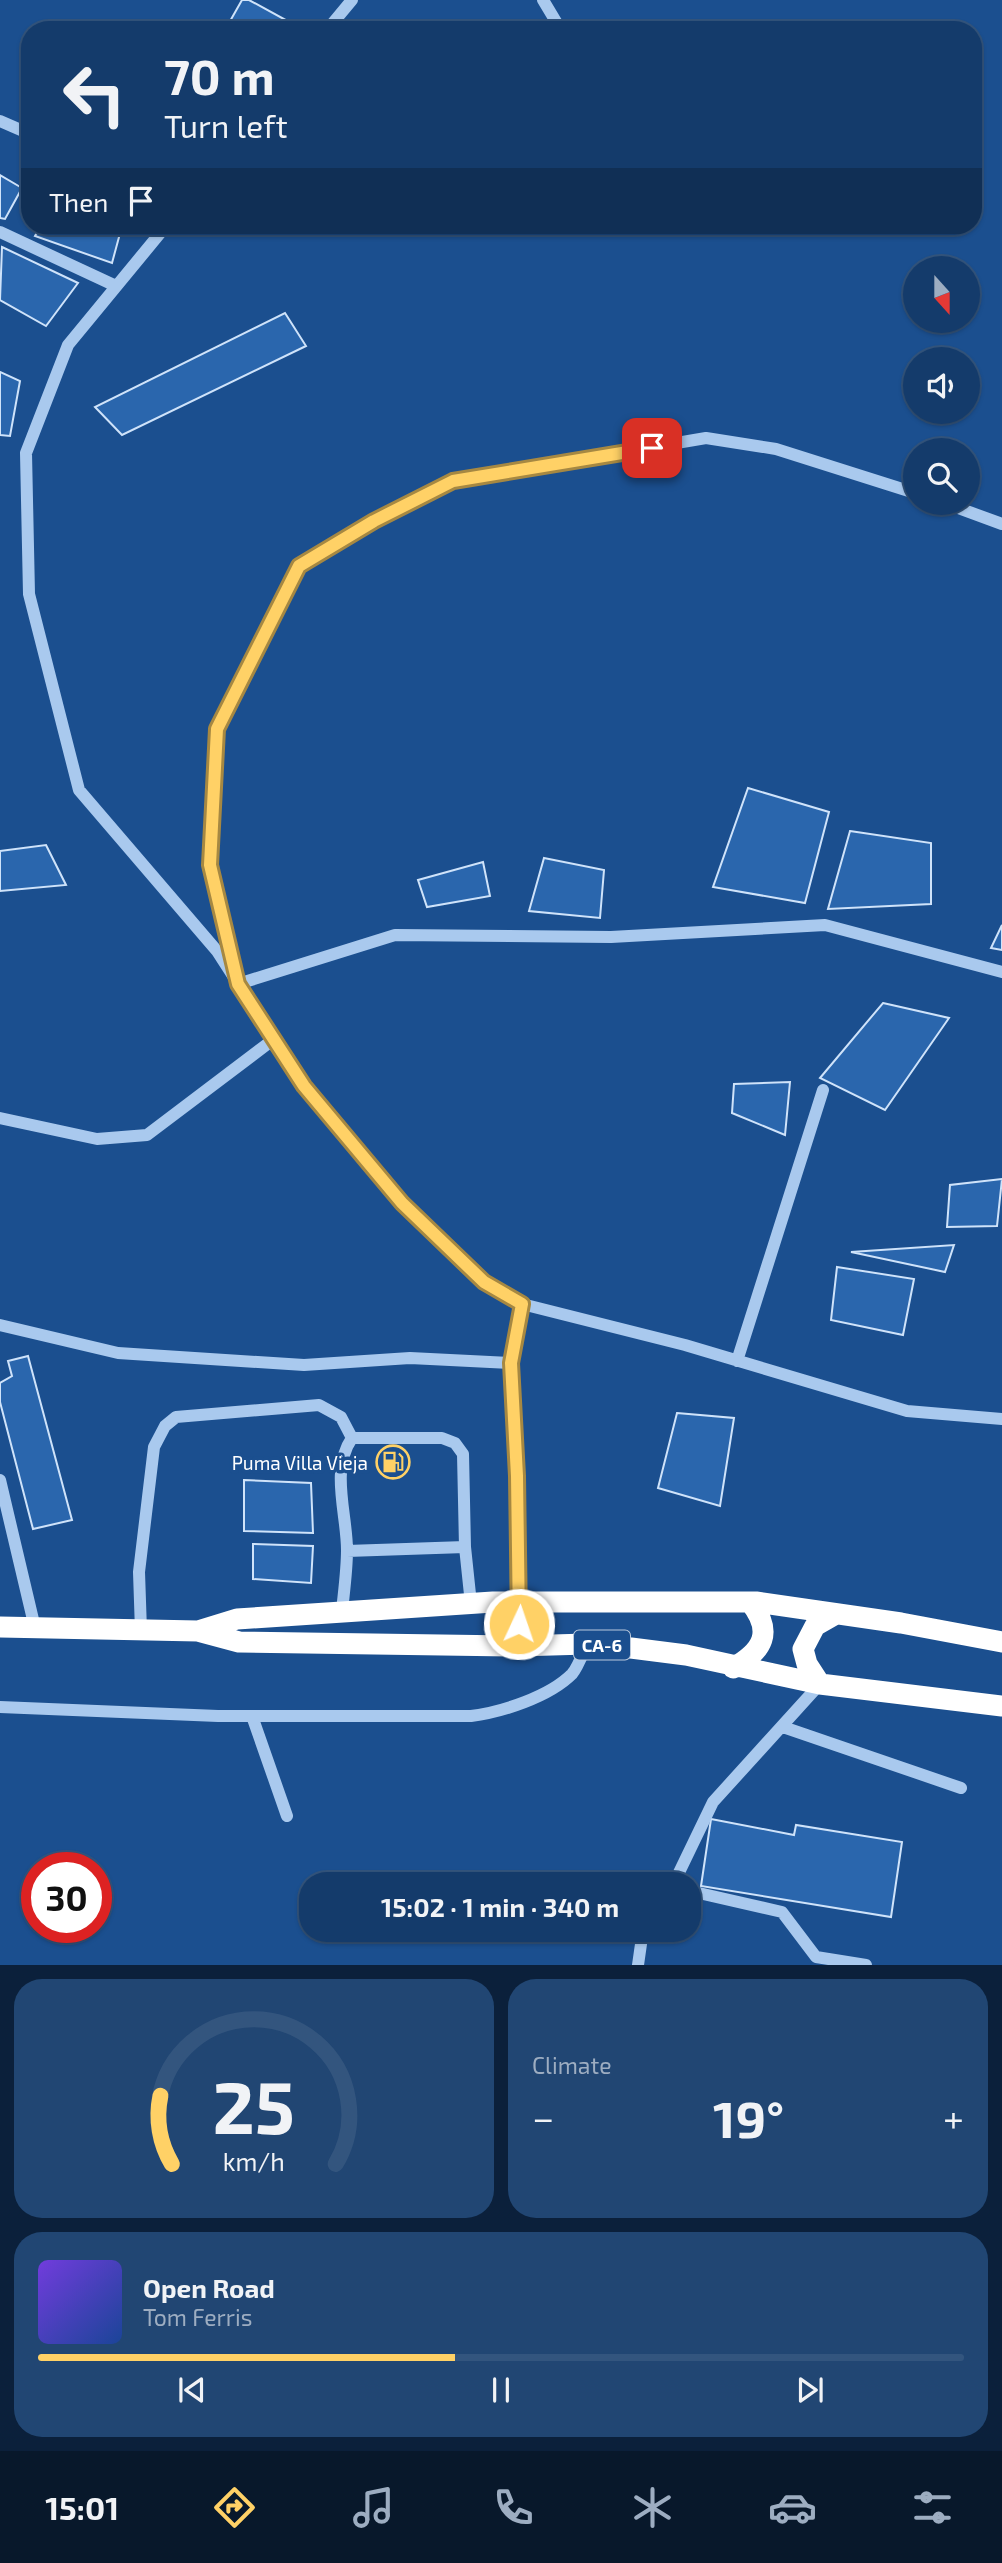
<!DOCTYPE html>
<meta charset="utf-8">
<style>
:root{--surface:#143b6b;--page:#214673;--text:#f1f3f6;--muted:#9dadc1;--line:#33557e;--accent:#ffd166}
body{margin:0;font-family:"Exo 2",sans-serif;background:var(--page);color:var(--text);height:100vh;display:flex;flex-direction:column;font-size:26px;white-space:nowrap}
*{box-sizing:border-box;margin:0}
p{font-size:23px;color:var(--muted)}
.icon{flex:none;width:38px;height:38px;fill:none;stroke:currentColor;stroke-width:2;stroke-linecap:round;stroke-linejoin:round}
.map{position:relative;height:1965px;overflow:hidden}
.drawer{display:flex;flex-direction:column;gap:14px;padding:14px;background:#0b203b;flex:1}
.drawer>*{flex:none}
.top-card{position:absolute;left:21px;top:21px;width:961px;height:214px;border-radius:28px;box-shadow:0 2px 5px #0004,0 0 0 2px var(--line);background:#143b6b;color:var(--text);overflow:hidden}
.needle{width:46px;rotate:159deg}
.buttons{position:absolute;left:903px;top:256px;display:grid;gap:14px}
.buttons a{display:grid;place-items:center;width:77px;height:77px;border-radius:50%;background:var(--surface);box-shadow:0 2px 5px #0004,0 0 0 2px var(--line);font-size:35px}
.speed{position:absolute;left:21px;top:1852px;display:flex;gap:14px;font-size:35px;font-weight:700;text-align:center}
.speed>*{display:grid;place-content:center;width:91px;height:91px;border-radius:50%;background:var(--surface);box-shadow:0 2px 5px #0004,0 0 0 2px var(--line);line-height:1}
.speed .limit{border:10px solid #d22;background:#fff;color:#111}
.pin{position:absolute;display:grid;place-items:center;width:60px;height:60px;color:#fff;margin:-30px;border-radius:14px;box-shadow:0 4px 10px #0006}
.me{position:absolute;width:77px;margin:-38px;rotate:3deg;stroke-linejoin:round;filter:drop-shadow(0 0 5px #0008)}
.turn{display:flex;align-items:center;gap:24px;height:147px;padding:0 28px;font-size:32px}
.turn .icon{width:91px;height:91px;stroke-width:2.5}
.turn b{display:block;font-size:49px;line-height:60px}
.then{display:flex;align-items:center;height:66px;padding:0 28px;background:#0003;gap:14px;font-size:26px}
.big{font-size:52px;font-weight:700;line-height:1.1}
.drawer .widget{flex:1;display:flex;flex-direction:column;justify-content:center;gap:10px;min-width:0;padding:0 24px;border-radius:28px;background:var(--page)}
.drawer .dial{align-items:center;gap:0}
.dial svg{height:182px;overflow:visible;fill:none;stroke:var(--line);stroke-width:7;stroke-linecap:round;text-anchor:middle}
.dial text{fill:var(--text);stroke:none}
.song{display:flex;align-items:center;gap:21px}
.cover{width:84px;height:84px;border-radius:10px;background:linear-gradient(135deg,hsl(260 70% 55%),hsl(220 70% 35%))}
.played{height:7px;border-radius:4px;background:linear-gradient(90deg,var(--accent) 45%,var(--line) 45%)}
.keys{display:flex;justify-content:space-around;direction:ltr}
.heat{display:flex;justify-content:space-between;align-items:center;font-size:38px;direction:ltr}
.drawer .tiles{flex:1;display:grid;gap:14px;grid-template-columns:1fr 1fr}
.widget:last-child{grid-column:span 2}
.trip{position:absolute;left:299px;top:1872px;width:402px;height:70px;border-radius:28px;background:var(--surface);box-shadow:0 2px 5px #0004,0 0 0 2px var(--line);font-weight:700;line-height:70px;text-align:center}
.tab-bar{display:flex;height:112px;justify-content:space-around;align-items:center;background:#08182b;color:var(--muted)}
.tab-bar .icon{width:49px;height:49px}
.tab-bar .active{color:var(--accent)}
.tab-bar b{font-size:32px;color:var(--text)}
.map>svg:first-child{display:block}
</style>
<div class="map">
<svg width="1002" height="1965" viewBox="0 0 1002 1965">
<rect width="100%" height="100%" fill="#1b4f8f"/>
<!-- building -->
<path fill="#2a66ad" stroke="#cfe3fa" stroke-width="2" d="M242 0H249L293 24 290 30H225Z
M0 175 22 188 5 219 0 218Z
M41 226H122L112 263 35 236Z
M2 247 78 283 46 326 0 300Z
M285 313 306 346 122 435 95 407Z
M0 372 20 381 10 436 0 435Z
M748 788 829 812 805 903 713 887Z
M850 831 931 843V904L828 909Z
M46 845 66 885 0 891V851Z
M544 858 604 870 600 918 529 911Z
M483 862 490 896 427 907 418 880Z
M1002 925V950L991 948Z
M883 1003 949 1018 885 1110 820 1078Z
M790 1082 785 1135 732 1113 734 1084Z
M1002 1179 997 1226 947 1227 950 1185Z
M954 1245 945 1272 851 1252Z
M837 1267 914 1279 903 1335 831 1320Z
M28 1356 72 1520 33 1529 0 1402V1383L12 1376 8 1361Z
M677 1413 734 1418 720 1506 658 1488Z
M244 1480 311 1483 313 1533 244 1531Z
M253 1544 313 1546 311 1583 253 1579Z
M711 1819 794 1835 796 1825 902 1842 891 1917 701 1886Z"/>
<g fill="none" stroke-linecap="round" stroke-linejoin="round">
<!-- minor -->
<path stroke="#a9c9ee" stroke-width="12" d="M543 0 561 30
M327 30 352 0
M0 121 30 134
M166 226 68 345 26 453 29 594 79 790 217 951 304 1086 402 1203 484 1282 522 1304 685 1345 907 1411 1002 1419
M0 232 116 286
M915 493 776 449 706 438 453 481 374 521 299 566 217 729 210 865 238 984 395 935 611 937 825 925 1002 972
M942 502 1002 524
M0 1118 97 1139 147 1135 274 1039
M0 1325 118 1353 304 1365 410 1358 511 1363
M737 1361 823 1090
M0 1480 35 1628
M347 1551 465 1547
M342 1611C344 1591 347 1570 347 1550 347 1514 330 1470 352 1438H442L455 1443 463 1454 465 1547 471 1604
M141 1631 139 1572 154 1447 165 1426 176 1417 319 1405 341 1417 352 1438
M517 1646 521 1602 511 1363 522 1304
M0 1707 218 1716H471C502 1712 549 1697 572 1674 578 1667 583 1653 587 1644
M252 1716 287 1816
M783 1727 961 1788
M673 1885 713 1802 820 1684
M690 1891 782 1912 816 1957 866 1965
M638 1965 643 1930"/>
<!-- highway -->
<path stroke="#fff" stroke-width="21" d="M0 1627 198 1631 239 1642 517 1646 587 1644 631 1648 686 1655 820 1684 1002 1706
M198 1631 237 1619 493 1602H756L901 1623 1002 1642
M733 1668C763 1651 774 1632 750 1602
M820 1684 807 1664 803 1649 815 1626 836 1614"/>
</g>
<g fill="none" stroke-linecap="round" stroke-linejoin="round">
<defs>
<path id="route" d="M519 1624 517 1476 511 1363 522 1304 484 1282 402 1203 304 1086 238 984 210 865 217 729 299 566 374 521 453 481 652 448"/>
</defs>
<!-- route casing -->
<use href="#route" stroke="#a68842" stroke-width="18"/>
<!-- route -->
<use href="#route" stroke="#ffd166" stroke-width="12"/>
</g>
<!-- icons -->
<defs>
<symbol id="fuel-ring" viewBox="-11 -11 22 22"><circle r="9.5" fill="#1b4f8f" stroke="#ffd166" stroke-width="1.5"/><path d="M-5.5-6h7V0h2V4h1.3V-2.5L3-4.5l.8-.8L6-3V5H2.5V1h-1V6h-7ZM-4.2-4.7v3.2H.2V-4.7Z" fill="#ffd166"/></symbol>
</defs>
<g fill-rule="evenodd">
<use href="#fuel-ring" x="374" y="1443" width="38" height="38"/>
</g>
<g text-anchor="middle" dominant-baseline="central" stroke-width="7" stroke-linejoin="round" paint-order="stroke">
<!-- shield labels -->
<rect fill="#1b4f8f" stroke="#bbcadd" stroke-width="2" x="574" y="1630.5" width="56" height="29" rx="5"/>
<g font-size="18" font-weight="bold" fill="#fff">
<text x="602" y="1645">CA-6</text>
</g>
<!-- poi labels -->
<g font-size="19" fill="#fff" stroke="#1b4f8f" text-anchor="end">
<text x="368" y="1462">Puma Villa Vieja</text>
</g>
</g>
</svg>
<div class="buttons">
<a><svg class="needle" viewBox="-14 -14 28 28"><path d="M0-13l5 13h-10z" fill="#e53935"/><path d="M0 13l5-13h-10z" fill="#9dadc1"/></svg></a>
<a><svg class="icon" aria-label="sound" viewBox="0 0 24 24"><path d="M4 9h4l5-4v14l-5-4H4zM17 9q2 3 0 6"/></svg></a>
<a><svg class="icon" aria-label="search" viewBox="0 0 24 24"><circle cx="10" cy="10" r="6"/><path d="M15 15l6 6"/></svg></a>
</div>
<div class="speed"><div class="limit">30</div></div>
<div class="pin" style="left:652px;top:448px;background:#d93025"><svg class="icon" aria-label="arrive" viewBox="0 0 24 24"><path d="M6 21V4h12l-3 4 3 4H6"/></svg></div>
<svg class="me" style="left:519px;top:1624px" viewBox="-20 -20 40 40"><circle r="17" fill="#ffd166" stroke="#fff" stroke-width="3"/><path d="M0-11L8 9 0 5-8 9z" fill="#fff"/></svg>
<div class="trip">15:02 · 1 min · 340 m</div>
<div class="top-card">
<div class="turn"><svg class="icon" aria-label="left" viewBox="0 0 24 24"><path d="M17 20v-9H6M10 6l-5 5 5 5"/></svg><div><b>70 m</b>Turn left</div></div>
<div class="then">Then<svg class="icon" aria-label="arrive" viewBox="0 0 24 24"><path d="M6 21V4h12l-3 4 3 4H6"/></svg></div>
</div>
</div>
<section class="drawer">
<div class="tiles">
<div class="widget dial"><svg viewBox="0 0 100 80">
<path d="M14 69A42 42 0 1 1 86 69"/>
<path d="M14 69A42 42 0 0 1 9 39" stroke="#ffd166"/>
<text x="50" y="56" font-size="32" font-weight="700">25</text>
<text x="50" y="72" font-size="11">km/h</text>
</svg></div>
<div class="widget"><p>Climate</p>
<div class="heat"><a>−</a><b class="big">19°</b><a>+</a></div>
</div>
<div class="widget">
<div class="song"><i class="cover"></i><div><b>Open Road</b><p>Tom Ferris</p></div></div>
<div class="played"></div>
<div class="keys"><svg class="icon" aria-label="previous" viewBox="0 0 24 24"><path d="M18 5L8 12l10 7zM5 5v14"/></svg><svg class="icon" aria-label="pause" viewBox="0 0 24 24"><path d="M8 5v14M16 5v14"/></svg><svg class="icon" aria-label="next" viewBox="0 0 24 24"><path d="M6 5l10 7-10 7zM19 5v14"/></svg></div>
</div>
</div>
</section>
<nav class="tab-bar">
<b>15:01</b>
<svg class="icon active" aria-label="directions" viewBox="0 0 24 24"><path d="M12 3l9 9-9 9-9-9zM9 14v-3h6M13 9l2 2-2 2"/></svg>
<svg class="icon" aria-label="music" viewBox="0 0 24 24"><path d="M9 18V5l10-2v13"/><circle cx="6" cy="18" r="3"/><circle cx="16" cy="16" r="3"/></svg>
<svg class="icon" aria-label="phone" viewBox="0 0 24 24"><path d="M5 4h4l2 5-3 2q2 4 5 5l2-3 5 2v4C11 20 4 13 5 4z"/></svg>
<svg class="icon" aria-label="climate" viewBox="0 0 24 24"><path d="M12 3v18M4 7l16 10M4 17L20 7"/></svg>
<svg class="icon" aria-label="car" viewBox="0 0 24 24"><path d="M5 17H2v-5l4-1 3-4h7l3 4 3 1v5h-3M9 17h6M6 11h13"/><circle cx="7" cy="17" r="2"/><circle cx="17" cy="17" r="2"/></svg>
<svg class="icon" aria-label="filters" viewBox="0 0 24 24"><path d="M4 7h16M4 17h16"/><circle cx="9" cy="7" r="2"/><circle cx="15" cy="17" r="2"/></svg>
</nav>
